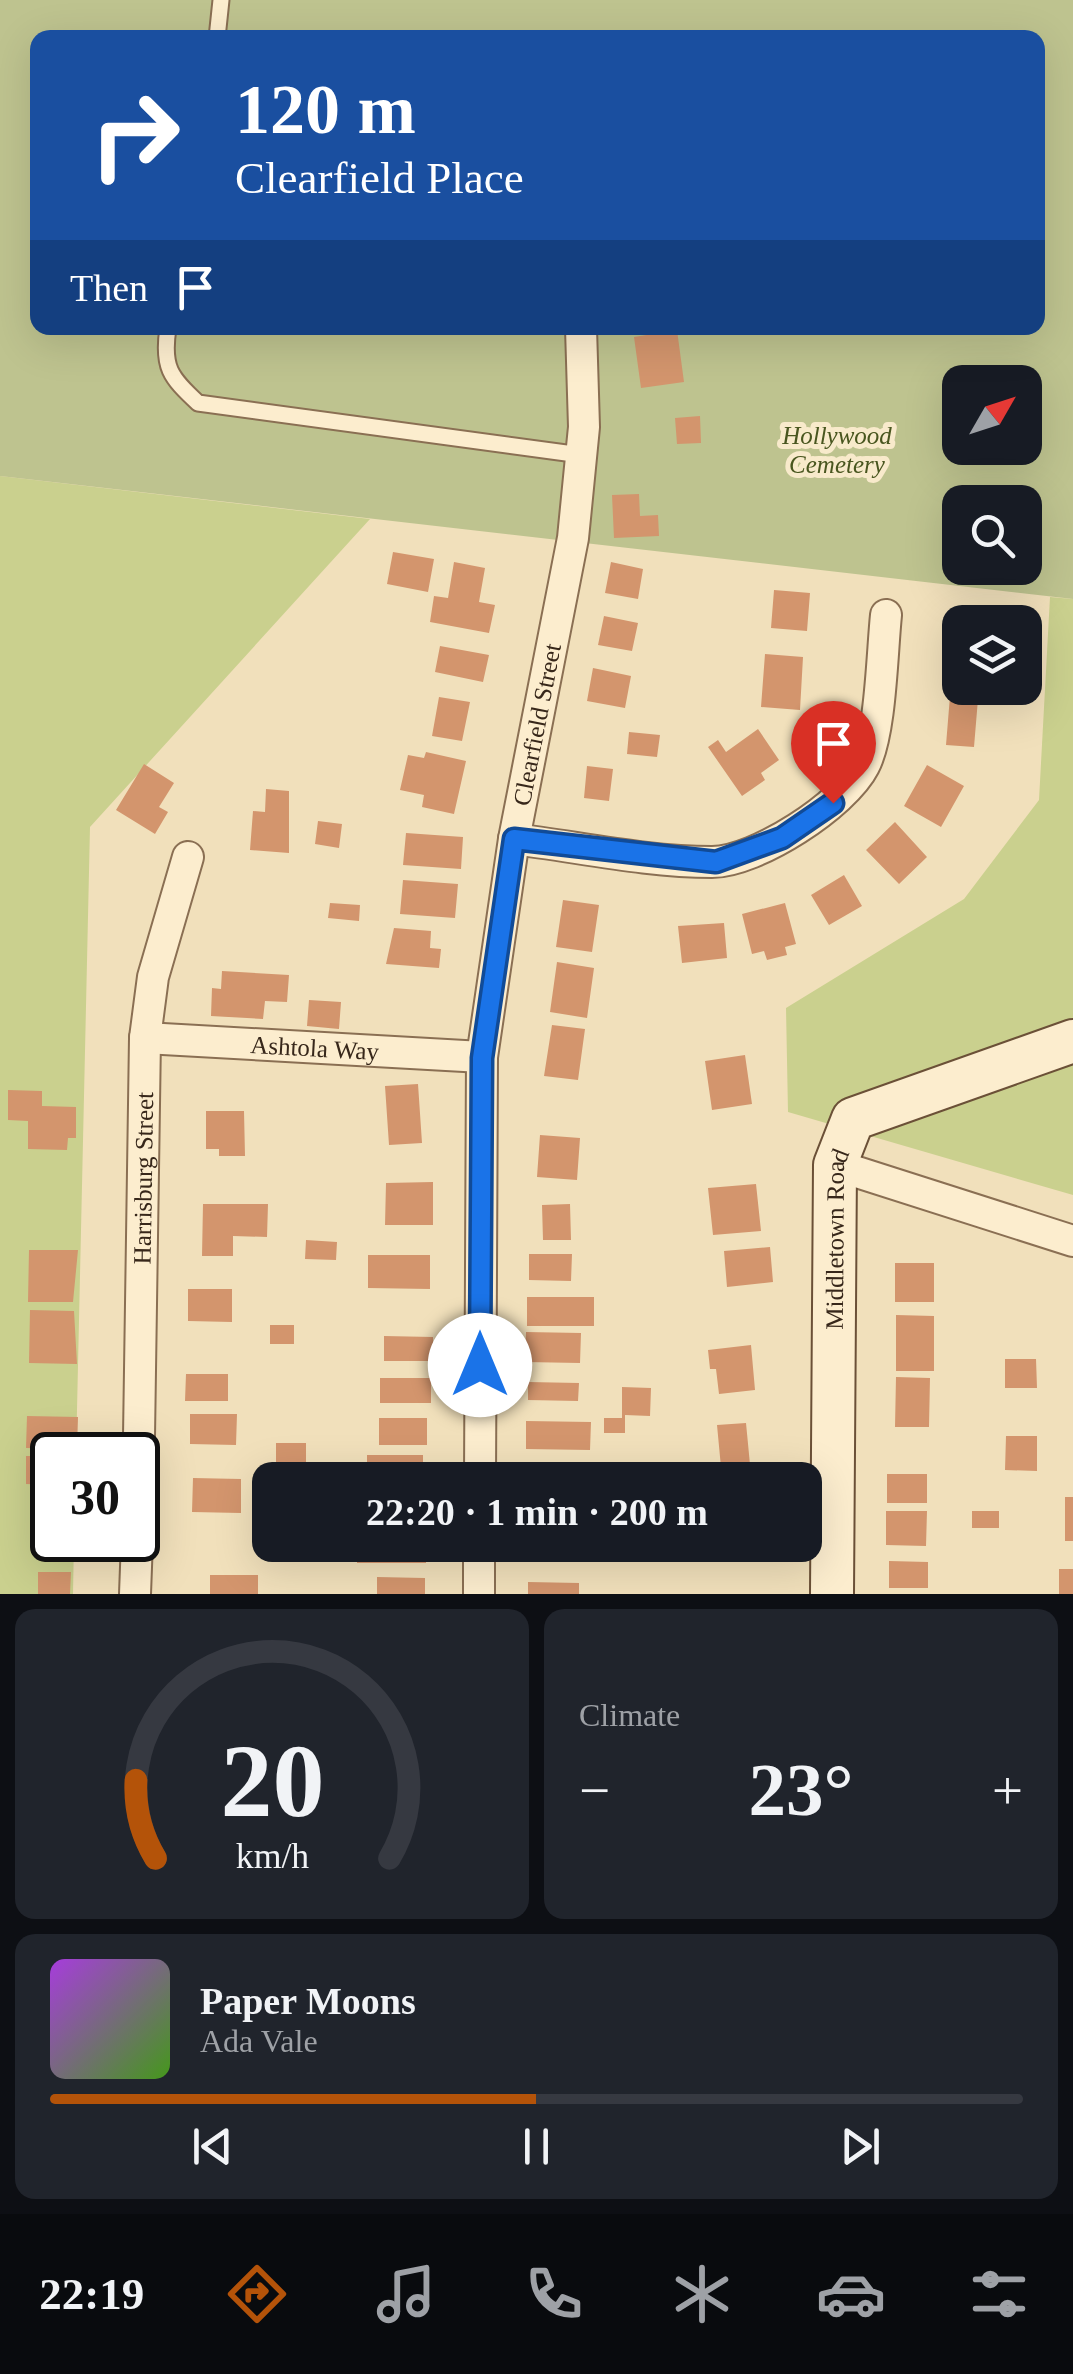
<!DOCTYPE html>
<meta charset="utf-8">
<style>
:root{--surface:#171b24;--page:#20242c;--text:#f1f3f6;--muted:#9ea1a6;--line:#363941;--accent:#b45309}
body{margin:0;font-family:Georgia,serif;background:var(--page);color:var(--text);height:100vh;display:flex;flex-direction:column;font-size:38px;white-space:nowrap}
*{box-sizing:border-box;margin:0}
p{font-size:32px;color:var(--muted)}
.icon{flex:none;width:55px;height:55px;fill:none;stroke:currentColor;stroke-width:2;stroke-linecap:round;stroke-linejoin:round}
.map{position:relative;height:1594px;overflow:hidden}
.side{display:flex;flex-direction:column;gap:15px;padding:15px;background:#0d0f14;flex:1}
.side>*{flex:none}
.banner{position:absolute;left:30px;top:30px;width:1015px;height:305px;border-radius:20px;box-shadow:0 10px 40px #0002;background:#1a4fa0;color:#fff;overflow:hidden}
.needle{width:65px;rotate:51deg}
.fabs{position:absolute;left:942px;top:365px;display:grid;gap:20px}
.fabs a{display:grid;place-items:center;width:100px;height:100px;border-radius:20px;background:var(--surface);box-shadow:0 10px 40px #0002;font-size:50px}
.speed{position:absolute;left:30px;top:1432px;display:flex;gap:20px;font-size:50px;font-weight:700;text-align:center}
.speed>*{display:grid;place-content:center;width:130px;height:130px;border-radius:50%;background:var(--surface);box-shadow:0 10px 40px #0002;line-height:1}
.speed .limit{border:5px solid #111;border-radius:15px;background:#fff;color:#111}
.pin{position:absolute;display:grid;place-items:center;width:85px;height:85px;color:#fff;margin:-102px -42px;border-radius:50% 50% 50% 0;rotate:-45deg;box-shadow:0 0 10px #0007}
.pin .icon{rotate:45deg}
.me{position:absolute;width:110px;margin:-55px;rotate:0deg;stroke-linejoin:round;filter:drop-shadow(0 0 8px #0008)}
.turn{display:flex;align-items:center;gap:35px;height:210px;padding:0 40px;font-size:45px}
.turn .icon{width:130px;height:130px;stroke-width:2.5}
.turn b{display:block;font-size:70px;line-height:85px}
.then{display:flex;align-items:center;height:95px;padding:0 40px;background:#0003;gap:20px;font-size:38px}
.big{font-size:75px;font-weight:800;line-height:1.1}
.side .card{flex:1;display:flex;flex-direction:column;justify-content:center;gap:15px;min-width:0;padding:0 35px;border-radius:20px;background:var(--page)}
.side .dial{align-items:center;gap:0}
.dial svg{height:260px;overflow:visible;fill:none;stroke:var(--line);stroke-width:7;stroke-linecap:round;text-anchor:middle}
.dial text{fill:var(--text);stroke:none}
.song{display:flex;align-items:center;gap:30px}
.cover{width:120px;height:120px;border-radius:15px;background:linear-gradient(135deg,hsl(280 70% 55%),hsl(100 70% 35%))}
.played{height:10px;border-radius:5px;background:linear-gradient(90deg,var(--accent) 50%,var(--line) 50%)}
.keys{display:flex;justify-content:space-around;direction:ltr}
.heat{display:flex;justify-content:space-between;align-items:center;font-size:55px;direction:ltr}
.side .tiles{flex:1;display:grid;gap:15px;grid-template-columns:1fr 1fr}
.card:last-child{grid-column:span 2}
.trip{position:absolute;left:252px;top:1462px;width:570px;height:100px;border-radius:20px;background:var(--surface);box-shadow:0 10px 40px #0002;font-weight:800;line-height:100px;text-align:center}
.tab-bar{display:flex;height:160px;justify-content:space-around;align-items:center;background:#090b0e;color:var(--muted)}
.tab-bar .icon{width:70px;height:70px}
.tab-bar .active{color:var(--accent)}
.tab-bar b{font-size:45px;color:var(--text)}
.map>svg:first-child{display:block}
</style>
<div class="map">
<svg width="1073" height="1594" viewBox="0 0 1073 1594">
<rect width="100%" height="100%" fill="#f1e0bb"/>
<!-- green -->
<path fill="#cad08e" d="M0 476 370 519 90 827 76 1455H52V1540H74L73 1594H0Z
M1050 597 1073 599V1195L788 1112 786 1008 964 899 1039 800Z"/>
<!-- cemetery -->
<path fill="#bec38f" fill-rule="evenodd" d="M0 0H1073V599L0 476ZM38 38H1038V328H38ZM960 382H1025V448H960ZM960 502H1025V568H960Z"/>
<!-- building -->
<path fill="#d3956d" d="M677 330 684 382 641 388 634 337Z
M700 416 701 443 677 444 675 418Z
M639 494 640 516 658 515 659 536 614 538 612 495Z
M393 552 434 559 428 592 387 584Z
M454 562 485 568 479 602 495 605 489 633 430 622 434 596 448 598Z
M611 562 643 569 638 599 605 593Z
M774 590 810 593 807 631 771 628Z
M604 616 638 623 632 651 598 645Z
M440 646 489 655 483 682 435 672Z
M765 654 803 657 800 710 761 707Z
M593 668 631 676 625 708 587 701Z
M950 696 978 699 974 747 946 745Z
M439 697 470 702 462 741 432 736Z
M758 729 779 760 761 773 765 780 742 796 708 747 718 740 726 752Z
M629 732 660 735 657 757 627 754Z
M426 752 466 761 454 814 422 807 424 795 400 790 408 755 424 758Z
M144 764 174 783 159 807 168 812 155 834 116 810Z
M927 765 964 786 941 827 904 806Z
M587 766 613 769 609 801 584 798Z
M266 789 289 791V853L250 850 253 811 265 812Z
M318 821 342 824 339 848 315 844Z
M895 822 927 857 899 884 866 850Z
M406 833 463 837 461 869 403 865Z
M844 875 862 906 829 925 811 895Z
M403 880 458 884 455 918 400 914Z
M563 900 599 905 592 952 556 947Z
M330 903 360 905 359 921 328 918Z
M785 903 796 944 785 947 787 955 767 960 764 951 752 954 742 914Z
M724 923 727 958 682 963 678 926Z
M394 928 431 931 430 948 441 949 439 968 386 964Z
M557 962 594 968 587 1018 550 1012Z
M222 971 289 975 287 1002 265 1001 263 1019 211 1016 212 988 221 989Z
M309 1000 341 1002 339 1029 307 1026Z
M552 1025 585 1029 578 1080 544 1076Z
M745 1055 752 1104 712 1110 705 1061Z
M418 1084 422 1143 389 1145 385 1086Z
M8 1090 42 1091V1106L76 1107V1138H68L67 1150 28 1149V1121L8 1120Z
M206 1111H244L245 1156H219V1149H206Z
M540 1135 580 1138 577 1180 537 1177Z
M433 1182V1225H385L386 1183Z
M756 1184 761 1231 713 1235 708 1188Z
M203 1204H268L267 1237 233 1236V1256H202Z
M570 1204 571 1240H543L542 1205Z
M306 1240 337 1242 336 1260 305 1259Z
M770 1247 773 1282 727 1287 724 1251Z
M29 1250H78L73 1302H28Z
M529 1254H572L571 1281 529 1280Z
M368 1255H430V1289L368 1288Z
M895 1263H934V1302H895Z
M188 1289H232V1322L188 1321Z
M527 1297H594V1326H527Z
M30 1310 74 1311 77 1364 29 1363Z
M896 1315 934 1316V1371H896Z
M270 1325H294V1344H270Z
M526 1332 581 1333 580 1363 525 1362Z
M384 1336 433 1337V1361H384Z
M751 1345 755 1390 719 1394 716 1369H710L708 1350Z
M1005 1359H1036L1037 1388H1005Z
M186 1374H228V1401H185Z
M896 1377 930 1378 929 1427H895Z
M380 1378H431V1403H380Z
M528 1382 579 1383 578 1401 528 1400Z
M622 1387 651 1388 650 1416 625 1415V1433H604V1418H622Z
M190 1414H237L236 1445 190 1444Z
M27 1416 78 1417 77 1449 26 1448Z
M379 1418H427V1445H379Z
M526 1421 591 1422 590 1450 526 1449Z
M746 1423 751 1475 722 1478 717 1425Z
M1006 1436H1037V1471L1005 1470Z
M276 1443H306V1469H276Z
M367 1455H423V1480H367Z
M26 1456H52V1485L26 1484Z
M528 1464 580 1465 579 1480H528Z
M887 1474H927V1503H887Z
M193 1478 241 1479V1513L192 1512Z
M1065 1497H1073V1541H1065Z
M886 1511H927L926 1546 886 1545Z
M972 1511H999V1528H972Z
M357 1545H426V1563H357Z
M529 1545H579L578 1555 529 1554Z
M889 1561 928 1562V1588H889Z
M1059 1569H1073V1594H1059Z
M38 1572H71L70 1594H38Z
M210 1575H258V1594H210Z
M377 1577 425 1578V1594H377Z
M528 1582 579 1583V1594H528Z"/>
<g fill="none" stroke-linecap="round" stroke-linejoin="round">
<defs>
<path id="lane" d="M217 38 221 0
M168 328C162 367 170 377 198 403L581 455"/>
<g id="street">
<path d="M514 839C579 847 647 862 712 862 756 862 844 805 864 766 881 734 882 653 886 615"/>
<path id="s1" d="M145 1038 482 1057"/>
<path d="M835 1165 1073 1241"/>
<path id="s2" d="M480 1480 482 1057 514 839 573 538 584 427 581 328"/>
<path id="s3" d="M138 1503 145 1038 153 977 188 857"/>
<path d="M135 1594 137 1540"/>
<path d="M479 1594V1545"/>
</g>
<g id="secondary">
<path id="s4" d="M832 1594 835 1165 853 1119 1073 1041"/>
</g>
</defs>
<!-- lane casing -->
<use href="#lane" stroke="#8a6f53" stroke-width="19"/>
<!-- street casing -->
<use href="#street" stroke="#8a6f53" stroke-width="34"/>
<!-- secondary casing -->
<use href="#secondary" stroke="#6b5037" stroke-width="46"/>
<!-- lane -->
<use href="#lane" stroke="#fcedce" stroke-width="15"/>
<!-- street -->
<use href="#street" stroke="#fcedce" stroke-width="30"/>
<!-- secondary -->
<use href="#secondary" stroke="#fcedce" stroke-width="42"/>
</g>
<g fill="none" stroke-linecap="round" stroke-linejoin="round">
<defs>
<path id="route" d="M480 1365 482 1058 514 839 716 862 782 838 833 803"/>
</defs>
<!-- route casing -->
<use href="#route" stroke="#114b97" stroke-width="25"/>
<!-- route -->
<use href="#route" stroke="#1a73e8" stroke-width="18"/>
</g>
<g text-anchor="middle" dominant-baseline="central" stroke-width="10" stroke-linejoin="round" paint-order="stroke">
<!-- park labels -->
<g font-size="25" font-style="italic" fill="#49561f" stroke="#f8eacb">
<text x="837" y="435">Hollywood<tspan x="837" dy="29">Cemetery</tspan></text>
</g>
<!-- street labels -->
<g font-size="25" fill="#37271a" stroke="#f8eacb">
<text stroke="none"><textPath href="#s2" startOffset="760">Clearfield Street</textPath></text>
<text stroke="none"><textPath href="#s1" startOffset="170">Ashtola Way</textPath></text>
<text stroke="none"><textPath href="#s3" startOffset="325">Harrisburg Street</textPath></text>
<text stroke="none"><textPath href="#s4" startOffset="355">Middletown Road</textPath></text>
</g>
</g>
</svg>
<div class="fabs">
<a><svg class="needle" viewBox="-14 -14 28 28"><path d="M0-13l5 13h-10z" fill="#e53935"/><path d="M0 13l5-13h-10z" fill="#9ea1a6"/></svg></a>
<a><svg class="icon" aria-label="search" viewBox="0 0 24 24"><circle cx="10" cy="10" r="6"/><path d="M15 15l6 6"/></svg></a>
<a><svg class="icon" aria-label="layers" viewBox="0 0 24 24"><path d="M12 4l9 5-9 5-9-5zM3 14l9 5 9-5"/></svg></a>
</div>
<div class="speed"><div class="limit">30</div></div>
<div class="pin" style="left:833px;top:803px;background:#d93025"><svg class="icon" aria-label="arrive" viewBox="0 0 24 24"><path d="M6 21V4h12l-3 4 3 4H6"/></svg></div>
<svg class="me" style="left:480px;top:1365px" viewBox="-20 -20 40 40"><circle r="19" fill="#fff"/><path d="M0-13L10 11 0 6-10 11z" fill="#1a73e8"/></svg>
<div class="trip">22:20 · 1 min · 200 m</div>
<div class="banner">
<div class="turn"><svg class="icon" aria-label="right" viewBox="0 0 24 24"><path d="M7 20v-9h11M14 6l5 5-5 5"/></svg><div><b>120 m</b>Clearfield Place</div></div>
<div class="then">Then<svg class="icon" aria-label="arrive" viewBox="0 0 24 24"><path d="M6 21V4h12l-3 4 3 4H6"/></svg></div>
</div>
</div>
<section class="side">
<div class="tiles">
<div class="card dial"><svg viewBox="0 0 100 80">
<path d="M14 69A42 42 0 1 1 86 69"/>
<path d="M14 69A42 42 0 0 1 8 45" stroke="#b45309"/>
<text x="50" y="56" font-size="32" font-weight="700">20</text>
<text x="50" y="72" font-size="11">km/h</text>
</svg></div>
<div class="card"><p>Climate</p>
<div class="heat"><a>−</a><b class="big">23°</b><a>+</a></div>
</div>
<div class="card">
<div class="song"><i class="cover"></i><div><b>Paper Moons</b><p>Ada Vale</p></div></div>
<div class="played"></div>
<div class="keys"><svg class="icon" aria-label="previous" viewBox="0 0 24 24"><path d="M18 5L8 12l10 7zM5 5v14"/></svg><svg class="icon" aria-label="pause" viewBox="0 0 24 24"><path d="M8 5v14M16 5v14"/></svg><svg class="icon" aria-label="next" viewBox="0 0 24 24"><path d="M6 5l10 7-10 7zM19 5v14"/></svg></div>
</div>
</div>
</section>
<nav class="tab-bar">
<b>22:19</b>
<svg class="icon active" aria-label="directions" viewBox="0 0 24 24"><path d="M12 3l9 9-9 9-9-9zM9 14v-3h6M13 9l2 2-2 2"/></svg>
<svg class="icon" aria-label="music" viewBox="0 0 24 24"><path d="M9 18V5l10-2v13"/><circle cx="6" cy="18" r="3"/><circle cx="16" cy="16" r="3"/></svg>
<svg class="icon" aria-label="phone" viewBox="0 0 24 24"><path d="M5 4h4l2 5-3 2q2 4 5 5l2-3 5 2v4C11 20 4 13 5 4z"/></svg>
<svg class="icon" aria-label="climate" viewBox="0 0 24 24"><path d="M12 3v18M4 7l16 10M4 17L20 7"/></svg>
<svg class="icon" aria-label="car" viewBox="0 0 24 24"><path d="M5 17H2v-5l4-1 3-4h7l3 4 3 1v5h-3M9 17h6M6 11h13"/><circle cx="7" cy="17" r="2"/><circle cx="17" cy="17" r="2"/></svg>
<svg class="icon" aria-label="filters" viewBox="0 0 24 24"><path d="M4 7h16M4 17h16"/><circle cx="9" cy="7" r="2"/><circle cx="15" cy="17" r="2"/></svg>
</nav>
